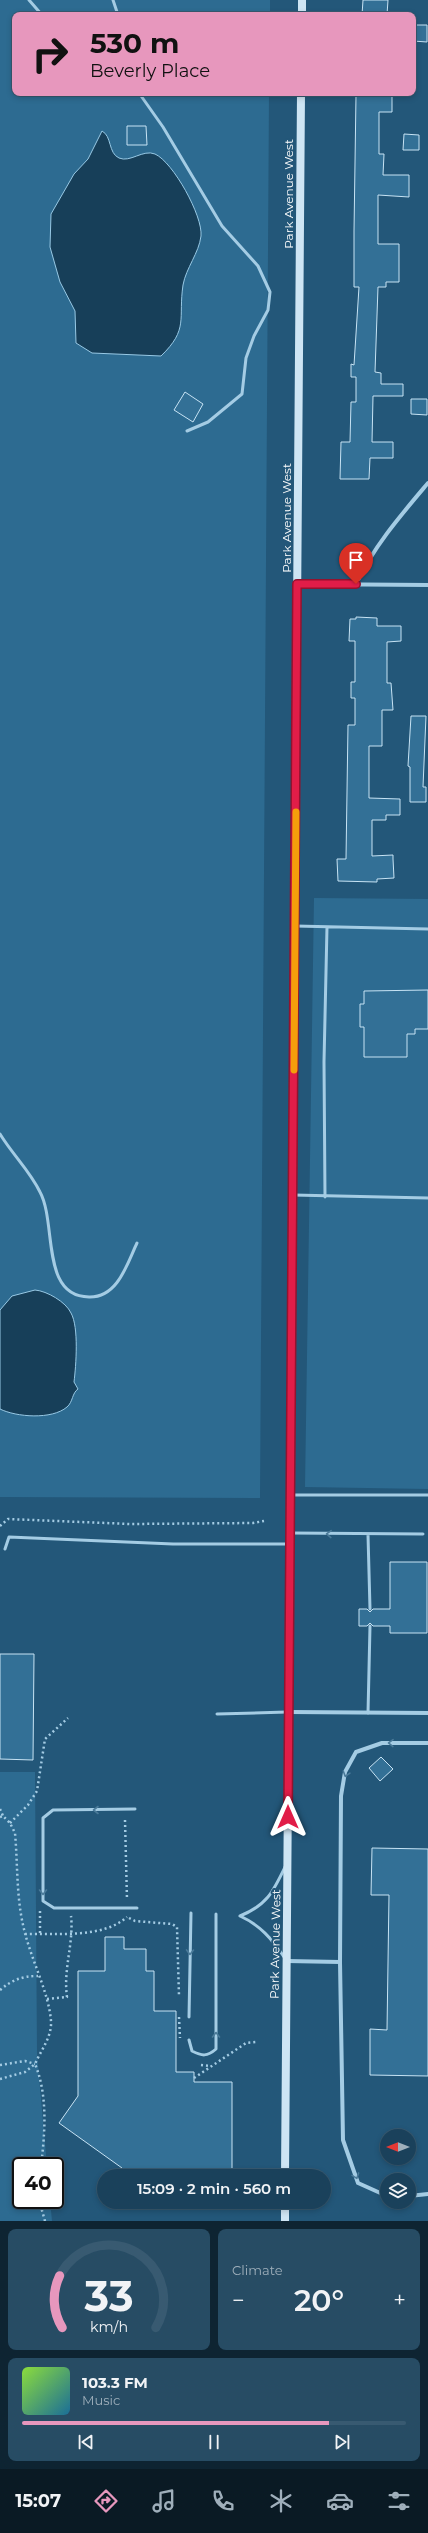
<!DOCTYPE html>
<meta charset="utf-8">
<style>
:root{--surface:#1a415b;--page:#274c64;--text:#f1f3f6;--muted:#9fafbb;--line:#385a71;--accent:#e797bd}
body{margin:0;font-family:Montserrat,sans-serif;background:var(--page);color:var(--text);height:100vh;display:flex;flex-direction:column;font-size:15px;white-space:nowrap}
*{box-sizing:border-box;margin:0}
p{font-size:13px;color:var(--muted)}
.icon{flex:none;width:22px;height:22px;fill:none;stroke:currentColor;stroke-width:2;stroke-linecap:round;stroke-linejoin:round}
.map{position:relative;height:2221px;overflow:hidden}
.side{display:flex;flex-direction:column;gap:8px;padding:8px;background:#0e2432;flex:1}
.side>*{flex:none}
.banner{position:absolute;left:12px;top:12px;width:404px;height:84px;border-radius:8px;box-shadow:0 2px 6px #0003,0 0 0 1px var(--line);background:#e797bd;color:#111;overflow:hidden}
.needle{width:26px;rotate:270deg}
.tools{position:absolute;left:380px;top:2129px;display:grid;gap:8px}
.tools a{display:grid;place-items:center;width:36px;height:36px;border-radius:50%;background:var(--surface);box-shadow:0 2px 6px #0003,0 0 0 1px var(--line);font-size:20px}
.speed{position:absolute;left:12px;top:2157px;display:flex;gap:8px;font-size:20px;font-weight:700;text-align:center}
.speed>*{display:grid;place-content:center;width:52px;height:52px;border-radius:50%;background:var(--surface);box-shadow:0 2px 6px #0003,0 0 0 1px var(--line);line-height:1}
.speed .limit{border:2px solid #111;border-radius:6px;background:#fff;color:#111}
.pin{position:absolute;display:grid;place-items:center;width:34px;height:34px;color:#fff;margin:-41px -17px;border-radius:50% 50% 50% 0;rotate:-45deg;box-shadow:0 0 4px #0007}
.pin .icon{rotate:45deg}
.me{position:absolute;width:44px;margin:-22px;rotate:0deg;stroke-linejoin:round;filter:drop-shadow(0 0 3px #0008)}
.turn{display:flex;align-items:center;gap:14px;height:84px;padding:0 12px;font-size:18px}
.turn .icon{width:52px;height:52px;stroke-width:2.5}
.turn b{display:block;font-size:28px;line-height:34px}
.big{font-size:30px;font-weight:600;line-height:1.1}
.side .card{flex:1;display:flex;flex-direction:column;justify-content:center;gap:6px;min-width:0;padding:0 14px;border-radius:8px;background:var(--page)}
.side .dial{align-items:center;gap:0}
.dial svg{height:104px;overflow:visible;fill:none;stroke:var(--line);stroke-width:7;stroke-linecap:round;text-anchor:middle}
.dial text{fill:var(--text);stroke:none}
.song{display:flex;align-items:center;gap:12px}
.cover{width:48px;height:48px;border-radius:6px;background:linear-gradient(135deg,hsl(90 70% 55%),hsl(200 70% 35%))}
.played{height:4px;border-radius:2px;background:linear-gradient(90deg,var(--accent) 80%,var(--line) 80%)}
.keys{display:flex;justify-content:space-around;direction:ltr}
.heat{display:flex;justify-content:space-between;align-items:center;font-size:22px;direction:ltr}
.side .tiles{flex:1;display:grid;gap:8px;grid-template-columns:1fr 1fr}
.card:last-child{grid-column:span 2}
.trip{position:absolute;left:97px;top:2169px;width:234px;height:40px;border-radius:20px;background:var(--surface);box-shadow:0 2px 6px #0003,0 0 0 1px var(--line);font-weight:600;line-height:40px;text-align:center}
.tabs{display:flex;height:64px;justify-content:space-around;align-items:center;background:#0a1a24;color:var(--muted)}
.tabs .icon{width:28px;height:28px}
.tabs .active{color:var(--accent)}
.tabs b{font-size:18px;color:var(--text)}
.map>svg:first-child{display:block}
</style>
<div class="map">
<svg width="428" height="2221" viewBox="0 0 428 2221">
<rect width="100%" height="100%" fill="#235779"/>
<!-- green -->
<path fill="#2d6b91" d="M0 0H270V15H15V93H269L260 1498 0 1497Z
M314 898 428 899V1489L305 1487Z
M0 1772H35L37 2054 47 2166H21V2200H50L52 2221H0Z"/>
<!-- water -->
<path fill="#173f59" stroke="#98c9e5" d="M102 131C112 136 108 153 119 158 130 163 143 149 155 154 173 162 203 216 201 236 199 253 186 268 183 285 178 319 189 329 161 356L92 353 76 343 75 311 60 282 50 247 51 214 74 174 88 159Z
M35 1290C47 1291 66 1302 71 1313 79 1327 76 1366 74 1382L78 1389C72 1393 73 1402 67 1407 52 1420 16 1417 0 1409V1310L12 1296Z"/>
<!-- building -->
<path fill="#337096" stroke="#c7e3f4" d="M363 0H388L387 15H362Z
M413 25H427V42L413 41Z
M360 93H392V112H379V154H384L383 175H409V197L378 195V244H399V282H386V287H378L375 372 381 373V384H403V396H373L372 442H393V458H370L369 479H340L341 442H350L351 402H356V377H351V364L354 365 359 287H354V231L356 95Z
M127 126H146L147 145H127Z
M404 134 419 135V150H403Z
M185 392 203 404 193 422 174 410Z
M411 399H427V415L411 414Z
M356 617 377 618V626H401V641L387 642V683H391L393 710H382V746H369V798L400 799V815H386V820H372V856L393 855V859L394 878 377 879V882L338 881 337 859H346L348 725H355V698H351V682H355V641H349L350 619H356Z
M411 716H426L423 787H426V802H410V767L408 766Z
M428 990V1029H415V1034H407V1057H364V1027H360V1004H364V991Z
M390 1562H427V1633H390V1626H373L370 1623 367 1626H359V1609H367L370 1612 373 1609H390Z
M0 1654H34L33 1760 0 1759Z
M381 1757 393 1769 380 1781 369 1768Z
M372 1848 428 1849V2076L370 2075V2029L387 2030 389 1895H371Z
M105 1937H124V1949H146V1971H154V2011H176V2072H194V2082H232V2176H122V2168L59 2123 78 2096V1971H105Z"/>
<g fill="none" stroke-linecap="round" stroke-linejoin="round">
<!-- path -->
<path stroke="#a4cce4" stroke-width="2.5" stroke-dasharray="2 3" stroke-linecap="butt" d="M0 1526 8 1519 130 1524 253 1523 264 1521
M0 1809 3 1816
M0 1817 3 1816 10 1823 15 1833C18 1867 16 1900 25 1933 32 1961 49 1994 51 2021 52 2037 41 2050 35 2064 48 2095 45 2133 41 2166
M125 1820 127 1900
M10 1823 28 1805 37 1791 45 1739 68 1718
M129 1918 135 1921 172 1924 177 1927 179 1996
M40 1933V1910
M25 1934C56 1933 102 1939 127 1917
M0 1990C12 1980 22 1976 38 1976
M47 1999 67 1997C63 1969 74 1943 71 1916
M179 2017 180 2038
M0 2065 25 2061 35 2064
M201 2065 210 2066
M194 2078 246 2043 256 2042
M0 2079 25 2072 35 2064
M39 2200 45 2221"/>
<!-- lane -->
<path stroke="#a4cce4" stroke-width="3" d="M29 0 42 15
M113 0 118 15
M139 93 163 127 222 226 258 266 270 292 268 310 254 336 246 358 242 394 208 422 187 431
M295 926 428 929
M0 1134C12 1154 30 1171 40 1192 57 1223 40 1298 90 1297 118 1297 127 1264 137 1243
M293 1195 428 1198
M325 1197 324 1062 327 927
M290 1495H428
M291 1533 423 1534
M368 1535 370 1609
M5 1549 9 1537 173 1544H288
M368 1713 370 1626
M217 1714 287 1712
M135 1809 53 1810 43 1818V1901L54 1908H137
M240 1916C267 1905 273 1892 285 1867
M240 1916C260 1925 272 1939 284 1957
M189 2017 191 1913
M189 2040 192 2051C202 2056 207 2057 216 2049V1914"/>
<!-- street -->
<path stroke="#a4cce4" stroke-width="4" d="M297 584 428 585
M356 584C374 546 401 515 428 483
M289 1712 428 1713
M287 1961 340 1962
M387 2196 358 2183 343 2140 340 1962 341 1796 345 1772 356 1752 382 1743H428
M409 2196 428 2194"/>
<!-- secondary -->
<path stroke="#cee5f4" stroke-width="8" d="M302 15V0
M285 2176 301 93
M285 2221V2202"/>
</g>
<!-- one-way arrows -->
<defs><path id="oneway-chevron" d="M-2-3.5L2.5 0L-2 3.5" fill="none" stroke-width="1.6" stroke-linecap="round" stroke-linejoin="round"/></defs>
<g stroke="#4a7a99">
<use href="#oneway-chevron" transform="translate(329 1534) rotate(-178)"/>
<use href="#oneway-chevron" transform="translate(391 1743) rotate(-179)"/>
<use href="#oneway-chevron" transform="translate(346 1774) rotate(107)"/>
<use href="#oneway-chevron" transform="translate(96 1810) rotate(180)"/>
<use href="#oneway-chevron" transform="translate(43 1892) rotate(90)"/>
<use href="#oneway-chevron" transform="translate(190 1952) rotate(91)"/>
<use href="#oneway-chevron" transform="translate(216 2035) rotate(-90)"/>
<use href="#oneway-chevron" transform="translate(356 2176) rotate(70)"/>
</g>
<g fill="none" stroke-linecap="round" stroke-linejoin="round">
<defs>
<path id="route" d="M288 1817 297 584H356"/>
</defs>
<!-- route casing -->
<use href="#route" stroke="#92132f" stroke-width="10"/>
<!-- route -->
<use href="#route" stroke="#e11d48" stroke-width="7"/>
<!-- slow -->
<path stroke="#f59e0b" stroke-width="7" d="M294 1070 296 812"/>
</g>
<g text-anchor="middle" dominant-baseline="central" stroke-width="4" stroke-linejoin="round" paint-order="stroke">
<!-- street labels -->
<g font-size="12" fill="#fff" stroke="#235779">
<text transform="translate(288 194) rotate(-90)">Park Avenue West</text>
<text transform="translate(286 518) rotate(-90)">Park Avenue West</text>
<text transform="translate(275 1944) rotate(-89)">Park Avenue West</text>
</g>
</g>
</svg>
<div class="tools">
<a><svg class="needle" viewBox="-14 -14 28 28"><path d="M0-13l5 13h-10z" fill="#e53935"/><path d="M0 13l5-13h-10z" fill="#9fafbb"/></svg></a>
<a><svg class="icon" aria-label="layers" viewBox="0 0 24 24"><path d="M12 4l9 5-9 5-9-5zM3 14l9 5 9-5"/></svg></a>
</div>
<div class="speed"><div class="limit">40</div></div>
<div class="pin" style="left:356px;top:584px;background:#d93025"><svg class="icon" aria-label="arrive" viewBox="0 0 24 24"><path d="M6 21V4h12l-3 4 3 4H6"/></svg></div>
<svg class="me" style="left:288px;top:1817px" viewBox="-20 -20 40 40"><path d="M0-17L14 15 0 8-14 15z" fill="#e11d48" stroke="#fff" stroke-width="4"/></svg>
<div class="trip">15:09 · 2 min · 560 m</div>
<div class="banner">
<div class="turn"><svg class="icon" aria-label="right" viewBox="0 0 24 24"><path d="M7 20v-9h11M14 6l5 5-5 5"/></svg><div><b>530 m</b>Beverly Place</div></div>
</div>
</div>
<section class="side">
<div class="tiles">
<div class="card dial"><svg viewBox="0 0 100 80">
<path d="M14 69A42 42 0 1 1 86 69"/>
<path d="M14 69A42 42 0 0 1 12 29" stroke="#e797bd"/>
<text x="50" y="56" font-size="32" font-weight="700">33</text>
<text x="50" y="72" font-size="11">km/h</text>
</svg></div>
<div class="card"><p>Climate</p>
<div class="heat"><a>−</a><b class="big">20°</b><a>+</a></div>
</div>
<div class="card">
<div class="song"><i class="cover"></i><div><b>103.3 FM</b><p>Music</p></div></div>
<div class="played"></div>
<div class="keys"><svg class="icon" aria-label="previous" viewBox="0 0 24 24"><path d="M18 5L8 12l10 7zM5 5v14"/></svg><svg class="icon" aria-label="pause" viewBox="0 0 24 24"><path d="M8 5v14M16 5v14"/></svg><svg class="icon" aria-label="next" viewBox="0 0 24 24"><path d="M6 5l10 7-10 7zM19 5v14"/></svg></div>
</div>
</div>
</section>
<nav class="tabs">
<b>15:07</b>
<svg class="icon active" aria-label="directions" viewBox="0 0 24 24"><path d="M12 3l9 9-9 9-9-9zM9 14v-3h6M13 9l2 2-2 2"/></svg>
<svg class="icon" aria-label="music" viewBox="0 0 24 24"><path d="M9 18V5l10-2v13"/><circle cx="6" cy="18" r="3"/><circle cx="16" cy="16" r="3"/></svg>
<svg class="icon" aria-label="phone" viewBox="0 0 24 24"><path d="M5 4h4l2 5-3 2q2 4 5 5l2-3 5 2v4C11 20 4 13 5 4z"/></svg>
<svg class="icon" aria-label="climate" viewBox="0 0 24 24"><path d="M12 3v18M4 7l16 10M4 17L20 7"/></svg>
<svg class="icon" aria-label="car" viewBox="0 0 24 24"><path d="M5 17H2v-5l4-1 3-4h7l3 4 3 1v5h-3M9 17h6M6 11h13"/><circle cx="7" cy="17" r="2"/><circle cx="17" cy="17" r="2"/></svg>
<svg class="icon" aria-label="filters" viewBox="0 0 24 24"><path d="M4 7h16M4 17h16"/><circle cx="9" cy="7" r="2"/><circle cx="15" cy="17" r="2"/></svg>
</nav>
